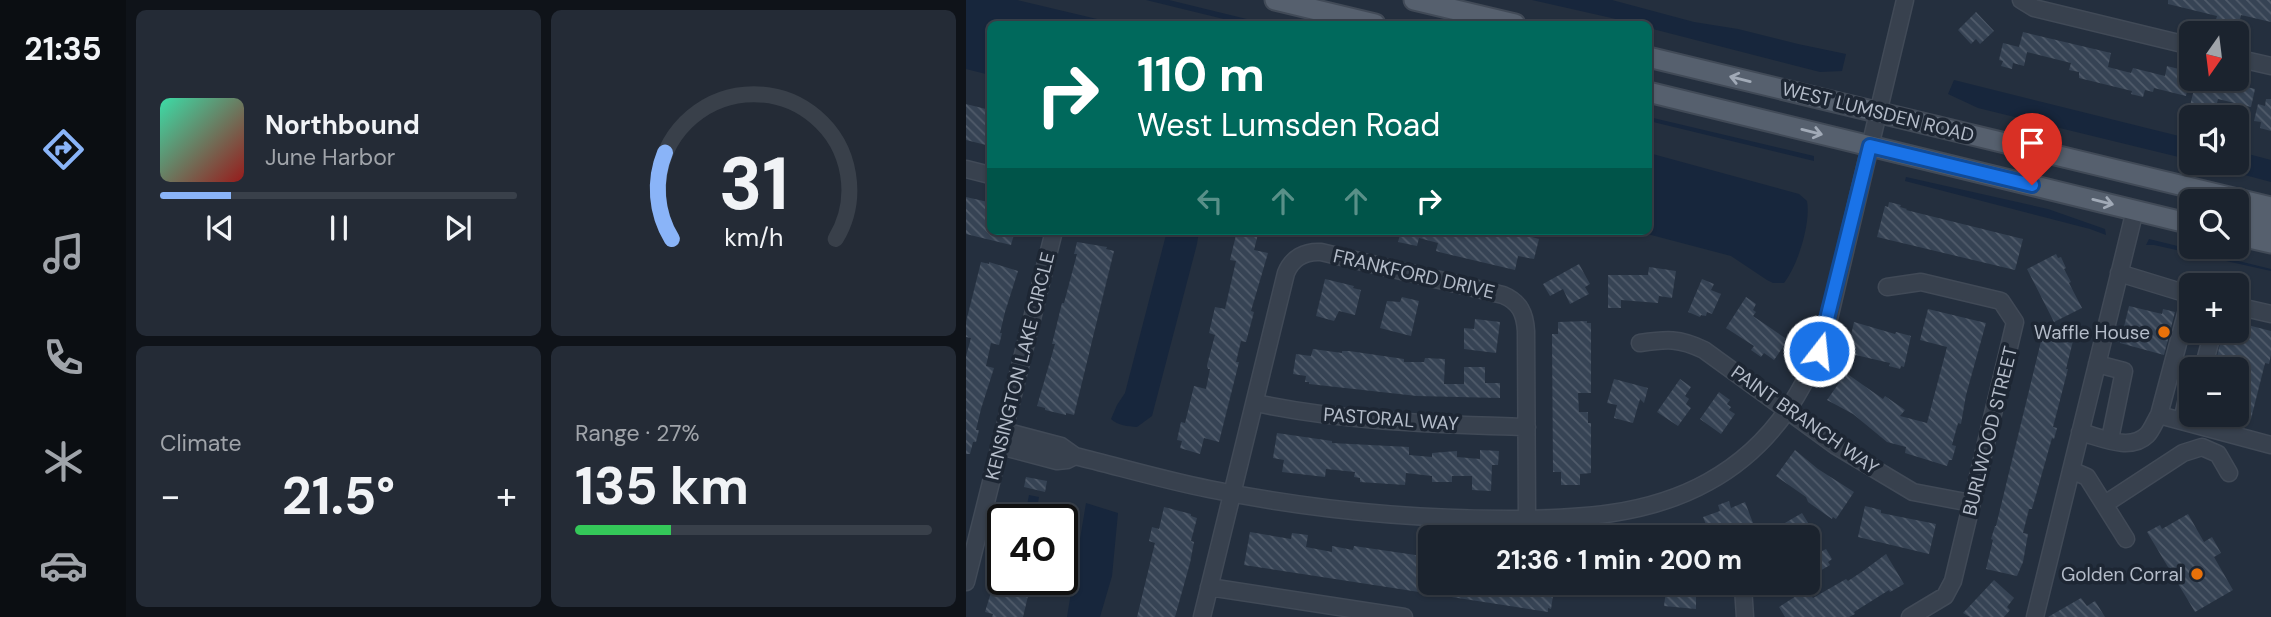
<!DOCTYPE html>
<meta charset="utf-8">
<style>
:root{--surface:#1b232e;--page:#242b36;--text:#f1f3f6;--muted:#a0a4aa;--line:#39404a;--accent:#8ab4f8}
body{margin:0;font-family:"DM Sans",sans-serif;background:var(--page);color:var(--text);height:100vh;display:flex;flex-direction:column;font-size:26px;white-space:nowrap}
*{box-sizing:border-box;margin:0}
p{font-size:23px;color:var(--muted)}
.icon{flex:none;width:38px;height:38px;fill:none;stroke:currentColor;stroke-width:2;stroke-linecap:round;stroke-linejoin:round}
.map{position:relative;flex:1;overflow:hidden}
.drawer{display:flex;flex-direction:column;gap:10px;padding:10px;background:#0f1319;width:840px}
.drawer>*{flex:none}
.hud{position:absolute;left:21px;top:21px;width:665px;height:214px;border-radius:10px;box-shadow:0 2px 5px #0004,0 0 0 2px var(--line);background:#00695c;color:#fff;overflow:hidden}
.needle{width:46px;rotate:194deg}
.tools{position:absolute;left:1213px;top:21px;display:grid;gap:14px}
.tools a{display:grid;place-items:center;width:70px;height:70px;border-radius:10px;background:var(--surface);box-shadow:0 2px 5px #0004,0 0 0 2px var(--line);font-size:35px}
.speed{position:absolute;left:21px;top:504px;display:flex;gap:14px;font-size:35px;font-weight:700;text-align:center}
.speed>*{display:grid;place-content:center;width:91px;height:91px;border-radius:50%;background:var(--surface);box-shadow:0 2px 5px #0004,0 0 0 2px var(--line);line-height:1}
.speed .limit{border:4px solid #111;border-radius:10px;background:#fff;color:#111}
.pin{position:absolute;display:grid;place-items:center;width:60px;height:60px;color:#fff;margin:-72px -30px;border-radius:50% 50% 50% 0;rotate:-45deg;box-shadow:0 0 7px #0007}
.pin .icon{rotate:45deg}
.me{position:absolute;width:77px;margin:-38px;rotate:16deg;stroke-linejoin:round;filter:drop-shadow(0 0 5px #0008)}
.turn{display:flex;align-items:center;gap:24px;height:147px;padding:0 35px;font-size:32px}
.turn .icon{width:91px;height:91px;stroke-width:2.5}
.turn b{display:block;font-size:49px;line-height:60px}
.lanes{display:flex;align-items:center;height:66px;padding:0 35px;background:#0003;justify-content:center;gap:35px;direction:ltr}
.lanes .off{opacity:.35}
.big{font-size:52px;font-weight:700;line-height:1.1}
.drawer .tile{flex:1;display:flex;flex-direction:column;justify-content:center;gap:10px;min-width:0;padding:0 24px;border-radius:10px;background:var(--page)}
.drawer .dial{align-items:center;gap:0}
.dial svg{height:182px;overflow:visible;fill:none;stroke:var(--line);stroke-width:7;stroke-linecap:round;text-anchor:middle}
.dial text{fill:var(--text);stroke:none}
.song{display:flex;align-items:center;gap:21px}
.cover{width:84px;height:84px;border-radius:10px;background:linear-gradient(135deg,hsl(160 70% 55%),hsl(0 70% 35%))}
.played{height:7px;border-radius:4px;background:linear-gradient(90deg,var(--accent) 20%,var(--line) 20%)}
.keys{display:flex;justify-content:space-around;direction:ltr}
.heat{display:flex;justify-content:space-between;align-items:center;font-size:38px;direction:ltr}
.charge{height:10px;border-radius:5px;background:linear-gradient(90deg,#34c759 27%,var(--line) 0)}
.drawer .tiles{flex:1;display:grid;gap:10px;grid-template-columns:repeat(2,1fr)}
.trip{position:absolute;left:452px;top:525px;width:402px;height:70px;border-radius:10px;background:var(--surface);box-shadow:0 2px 5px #0004,0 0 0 2px var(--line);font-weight:700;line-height:70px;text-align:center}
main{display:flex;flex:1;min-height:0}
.tab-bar{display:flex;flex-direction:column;width:126px;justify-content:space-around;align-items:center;background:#0b0e12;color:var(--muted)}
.tab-bar .icon{width:49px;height:49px}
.tab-bar .selected{color:var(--accent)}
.tab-bar b{font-size:32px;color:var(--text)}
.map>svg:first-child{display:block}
</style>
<main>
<nav class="tab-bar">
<b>21:35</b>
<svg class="icon selected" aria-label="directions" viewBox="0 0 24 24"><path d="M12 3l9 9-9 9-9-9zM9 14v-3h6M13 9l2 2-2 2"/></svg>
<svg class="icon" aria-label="music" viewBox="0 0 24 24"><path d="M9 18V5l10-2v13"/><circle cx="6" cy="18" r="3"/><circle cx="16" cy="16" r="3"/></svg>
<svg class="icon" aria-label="phone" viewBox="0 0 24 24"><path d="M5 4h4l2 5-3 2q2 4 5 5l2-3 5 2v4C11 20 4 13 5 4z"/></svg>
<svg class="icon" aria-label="climate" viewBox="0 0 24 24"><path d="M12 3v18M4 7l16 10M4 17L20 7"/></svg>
<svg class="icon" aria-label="car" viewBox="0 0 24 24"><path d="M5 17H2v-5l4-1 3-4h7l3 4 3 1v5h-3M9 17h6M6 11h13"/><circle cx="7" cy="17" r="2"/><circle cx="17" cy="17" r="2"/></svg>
</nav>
<section class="drawer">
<div class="tiles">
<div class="tile">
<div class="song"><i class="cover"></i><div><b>Northbound</b><p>June Harbor</p></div></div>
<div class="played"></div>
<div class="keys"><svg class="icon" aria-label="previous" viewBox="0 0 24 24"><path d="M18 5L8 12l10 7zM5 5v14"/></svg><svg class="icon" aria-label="pause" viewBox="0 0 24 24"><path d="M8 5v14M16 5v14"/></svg><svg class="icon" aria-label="next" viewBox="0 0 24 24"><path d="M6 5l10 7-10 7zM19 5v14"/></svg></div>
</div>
<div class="tile dial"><svg viewBox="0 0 100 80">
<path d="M14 69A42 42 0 1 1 86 69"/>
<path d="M14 69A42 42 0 0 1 11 31" stroke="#8ab4f8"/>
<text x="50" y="56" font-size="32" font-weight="700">31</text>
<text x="50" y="72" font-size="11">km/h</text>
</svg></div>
<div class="tile"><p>Climate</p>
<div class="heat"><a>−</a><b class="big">21.5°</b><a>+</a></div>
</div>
<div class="tile"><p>Range · 27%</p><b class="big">135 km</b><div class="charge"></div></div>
</div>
</section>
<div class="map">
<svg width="1305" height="617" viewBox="0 0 1305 617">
<defs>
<pattern id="building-back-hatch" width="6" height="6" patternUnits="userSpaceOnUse" patternTransform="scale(1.75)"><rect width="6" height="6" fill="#364354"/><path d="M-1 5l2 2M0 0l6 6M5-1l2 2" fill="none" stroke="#515c6b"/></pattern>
</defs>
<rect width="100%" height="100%" fill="#242f3e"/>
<!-- water -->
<path fill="#17263c" d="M0 0H51L152 24H24V75L0 69Z
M180 0H203L301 24H278Z
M566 0H646L728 22 772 29 832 44 880 54 876 71 854 72 683 28 682 24H672Z
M988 80 1225 139V160L1012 108 982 94Z
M683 117 848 156V161L683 121Z
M1271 151 1305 160V182L1234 163H1270Z
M683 153 833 194 841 201C845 223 832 265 818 283H807L801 280 765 256 670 231H682Z
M940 177 1082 209 1139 229 1140 235 1124 229 939 181Z
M201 231H233L231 244 186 416 171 427C162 426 152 426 145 419L151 405 159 393Z
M1183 239 1305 269V271L1188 245H1180Z
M63 495 73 497 69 520H58Z
M120 503 152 513 146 576 134 617H101Z"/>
<!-- building -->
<path fill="url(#building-back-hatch)" d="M1202 0H1305V22L1275 15 1272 29 1249 23 1251 16 1202 4Z
M1010 12 1028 31 1014 44 1010 39 1005 44 992 30Z
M1057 32 1145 53 1142 67 1165 73 1167 68 1199 76 1201 66 1225 72 1220 96 1188 88 1187 92 1179 90 1177 97 1165 94 1166 91 1113 78V72L1103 70 1105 63 1061 52 1058 66 1047 63 1046 69 1035 66 1037 61 1033 60 1037 43 1053 47Z
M1247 79 1289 89 1285 107 1252 99 1249 112 1238 109 1236 115 1226 113 1227 107 1224 106 1228 89 1243 93Z
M1300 99H1305V131L1294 128 1295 122 1288 121 1292 104 1299 106Z
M0 104 24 110V146L0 140Z
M0 197 22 202 24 204V231H49L45 245 0 234Z
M923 202 935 205 934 207 941 209 940 210 1057 239 1049 270 911 237 919 206 922 207Z
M271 231 292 234 288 250 302 253 285 311 288 312 280 342 275 341 270 362H273L253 442 238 438 234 454 214 448 216 441 211 440 215 422 219 423 228 386 240 389 244 369H242L241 365 249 335 243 333 249 307 259 309 270 261 264 260Z
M435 231H567L566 237 573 239 568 259 552 256 549 270 477 253 470 251 472 243 453 238 451 246 432 242Z
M111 242 141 247 140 249 148 251 108 415 100 413V415L79 410V408L71 406 89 344H86L96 303H98L111 254H108Z
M1090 254 1092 258 1095 257 1100 268 1098 269 1105 282 1103 283 1116 308 1088 322 1061 269Z
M15 262 23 264V262L52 271 39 312 34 333H36L33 345 25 343 20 366 28 368 15 409 10 430H13L10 442H7L4 454H0V356L5 338 0 337V322Z
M613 264 624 284 619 287 623 294 604 304 597 289 584 296 577 284Z
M683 267 710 271 706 298 693 296 692 303 655 300V308H642V275H682Z
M359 279 388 286 387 288 395 290 389 315 373 311 368 321 350 316Z
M736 279 748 284 745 290 755 294 746 314 741 312 740 316 735 315 734 317 722 312Z
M436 297 453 301 445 336 414 328 421 301 434 302Z
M780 297 790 304 787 310 790 312 787 316 822 340 808 360 798 353 795 357 785 350 788 346 760 328Z
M1163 306 1196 314 1197 309 1209 312 1198 355 1154 343Z
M962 309 1020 323 1000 395 995 424 992 423 986 445 990 446 986 460H983L981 466 939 453 940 447 921 442 887 414 861 400 880 373 917 399 919 396 939 410 934 416 961 423 981 347 954 340Z
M509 319 534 322 530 353 498 349V328L508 329Z
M621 321V323H625V393H612L613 412H622V423H625V473L614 474V485H595V472H587L586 334H592V322Z
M888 322 929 334 930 332 945 336 938 367 935 366 934 369 923 366 924 363 881 353Z
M1270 322 1305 331V355L1303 364 1299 363 1285 419 1270 415V369H1248L1257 331H1270Z
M1077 333 1107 341 1100 369H1102L1087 427 1091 428 1088 439 1086 438 1066 509H1063L1057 533 1062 534 1057 562 1051 576 1020 569 1027 540 1025 539 1029 526H1030Z
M347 349 376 353V351H383L438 359V362H458L459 358 479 359 478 384H498V367H519V383H534V398L451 396 343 384V382H339L340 376 327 374 330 354 345 356Z
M648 379 682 388 678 403 674 399 667 423 648 418 651 405 641 403Z
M714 379 725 387 719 396 723 399 720 404 725 408 712 426 691 412Z
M753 392 764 400 761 404 765 407 763 410 769 414 755 434 734 419Z
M311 433 366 441V443L443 447V455L466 457V453L491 451V457L514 459V450L533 451 532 465H526L525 491 506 490V476H486V482H466V476L440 473 439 485 394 482V478L388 477 389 472 360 469 359 477 316 472 318 460 307 458Z
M829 450 852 469 888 492 870 519 867 517 866 519 842 502 840 497 810 476Z
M60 477 81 481 79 492 58 487Z
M763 501 765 508 779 502 790 531 771 537H745L737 517 754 511 752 505Z
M899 506 915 510V513L970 524 963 554 892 537Z
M198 507 225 514V516L231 518 225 541 228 542 224 563 209 617H171L189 543 183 541 186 527 193 529Z
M836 513 844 526 841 527 856 551 860 549 866 559 862 562 864 565 842 578V537H795Z
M1222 514 1238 542 1246 537 1255 553 1248 557 1267 590 1229 612 1181 532 1194 525 1196 529Z
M284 532 325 539 326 533 342 535 340 547 366 552V546L387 550 388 546 463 557 461 564 464 565V567L461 583H589L585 609 582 608V612L278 565Z
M920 554 938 584 924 592 923 590 888 612 889 614 883 617H819L813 607 841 589 847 598 880 579 882 581 897 571Z
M29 579H66L57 617H26L27 614 19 612Z
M1028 580 1048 598 1041 607 1044 610 1038 617H1004L997 613Z
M631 583H672L670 595 631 588Z
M701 583H730V609L698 606Z
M1115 598 1121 606 1129 601 1139 617H1082Z"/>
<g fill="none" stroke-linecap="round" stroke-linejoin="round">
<defs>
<path id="minor" d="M1055 0 1068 8 1225 46
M1270 58 1305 66
M0 169 24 175
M1153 273 1225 295 1193 415 1305 445
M921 287 955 282 1035 301 1049 322 987 581 979 596 944 617
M1270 306 1305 314
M674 343C701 339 713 338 738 350L870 446 947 492 1005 503
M1131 364 1158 371 1144 439
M1237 369 1247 331
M290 403C379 422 470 424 561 427
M1216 421 1225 380
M38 431 95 446 109 456C154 467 198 480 243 489 341 509 442 519 542 519 610 519 681 516 742 482 804 448 840 393 861 327L939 0
M1114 432C1134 437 1164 452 1181 435 1186 430 1189 421 1193 415
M34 446 91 461 101 460 109 456
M1105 470 1121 477 1160 539
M1139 504 1217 453 1236 447 1252 454 1263 473
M0 582 88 231
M243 587 438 617
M777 587 779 617
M236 617 320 273C326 258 339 251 355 252L537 295C554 302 559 314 560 331L561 519
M1069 617 1169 210"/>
<path id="major" d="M309 0 409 24
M448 0 549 24
M682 57 1305 207
M682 92 1225 224
M1270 217 1305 225
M1270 235 1305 243"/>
</defs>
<!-- minor casing -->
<use href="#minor" stroke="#414a57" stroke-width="19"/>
<!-- major casing -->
<use href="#major" stroke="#414a57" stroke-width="23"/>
<!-- minor -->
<use href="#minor" stroke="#38414e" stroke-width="16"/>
<!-- major -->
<use href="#major" stroke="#56606e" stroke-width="19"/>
</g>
<!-- one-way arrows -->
<defs><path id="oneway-shaft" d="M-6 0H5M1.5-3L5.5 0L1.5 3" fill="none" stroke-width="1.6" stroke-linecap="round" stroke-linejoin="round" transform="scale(1.75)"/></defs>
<g stroke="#a1aab7">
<use href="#oneway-shaft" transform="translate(774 79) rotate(-166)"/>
<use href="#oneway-shaft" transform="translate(846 132) rotate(14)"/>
<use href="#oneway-shaft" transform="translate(1137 202) rotate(14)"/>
</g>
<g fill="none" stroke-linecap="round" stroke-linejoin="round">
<defs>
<path id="route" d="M853 351 904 146 1066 185"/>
</defs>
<!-- route casing -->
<use href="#route" stroke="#114b97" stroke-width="18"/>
<!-- route -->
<use href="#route" stroke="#1a73e8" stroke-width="12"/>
</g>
<!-- markers -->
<g fill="#e8710a" stroke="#1d2633" stroke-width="2.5">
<circle cx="1198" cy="332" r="7"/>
<circle cx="1231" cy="574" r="7"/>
</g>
<g text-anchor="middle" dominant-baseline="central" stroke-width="7" stroke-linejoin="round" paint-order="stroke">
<!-- street labels -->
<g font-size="19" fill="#b4bcc9" stroke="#1d2633">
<text transform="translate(912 112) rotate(14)">WEST LUMSDEN ROAD</text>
<text transform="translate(448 274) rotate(13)">FRANKFORD DRIVE</text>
<text transform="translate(54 366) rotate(-76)">KENSINGTON LAKE CIRCLE</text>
<text transform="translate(425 419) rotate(4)">PASTORAL WAY</text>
<text transform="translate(839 420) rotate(35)">PAINT BRANCH WAY</text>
<text transform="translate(1024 431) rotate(-76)">BURLWOOD STREET</text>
</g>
<!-- poi labels -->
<g font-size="19" fill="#b4bcc9" stroke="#1d2633" text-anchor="end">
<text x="1184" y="332">Waffle House</text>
<text x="1217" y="574">Golden Corral</text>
</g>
</g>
</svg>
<div class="tools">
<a><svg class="needle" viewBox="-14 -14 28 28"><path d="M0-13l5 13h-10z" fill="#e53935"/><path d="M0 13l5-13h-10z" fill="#a0a4aa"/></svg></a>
<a><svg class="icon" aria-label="sound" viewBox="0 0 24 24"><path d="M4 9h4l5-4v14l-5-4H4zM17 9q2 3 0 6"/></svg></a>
<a><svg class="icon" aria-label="search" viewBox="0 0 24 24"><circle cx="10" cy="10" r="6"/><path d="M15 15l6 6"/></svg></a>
<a>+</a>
<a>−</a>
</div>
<div class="speed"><div class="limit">40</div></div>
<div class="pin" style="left:1066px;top:185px;background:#d93025"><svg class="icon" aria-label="arrive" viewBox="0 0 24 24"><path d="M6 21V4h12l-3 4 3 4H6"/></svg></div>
<svg class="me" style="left:853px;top:351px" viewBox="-20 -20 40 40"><circle r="17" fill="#1a73e8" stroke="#fff" stroke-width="3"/><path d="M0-11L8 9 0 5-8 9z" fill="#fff"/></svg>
<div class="trip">21:36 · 1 min · 200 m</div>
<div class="hud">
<div class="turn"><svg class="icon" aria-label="right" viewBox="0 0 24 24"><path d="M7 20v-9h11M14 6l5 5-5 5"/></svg><div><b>110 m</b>West Lumsden Road</div></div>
<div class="lanes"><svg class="icon off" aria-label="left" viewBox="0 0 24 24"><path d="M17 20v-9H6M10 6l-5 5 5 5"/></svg><svg class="icon off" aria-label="ahead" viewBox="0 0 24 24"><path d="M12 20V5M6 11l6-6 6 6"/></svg><svg class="icon off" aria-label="ahead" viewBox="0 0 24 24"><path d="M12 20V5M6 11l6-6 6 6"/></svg><svg class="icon" aria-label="right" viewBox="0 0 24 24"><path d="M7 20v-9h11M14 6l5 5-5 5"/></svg></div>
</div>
</div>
</main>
